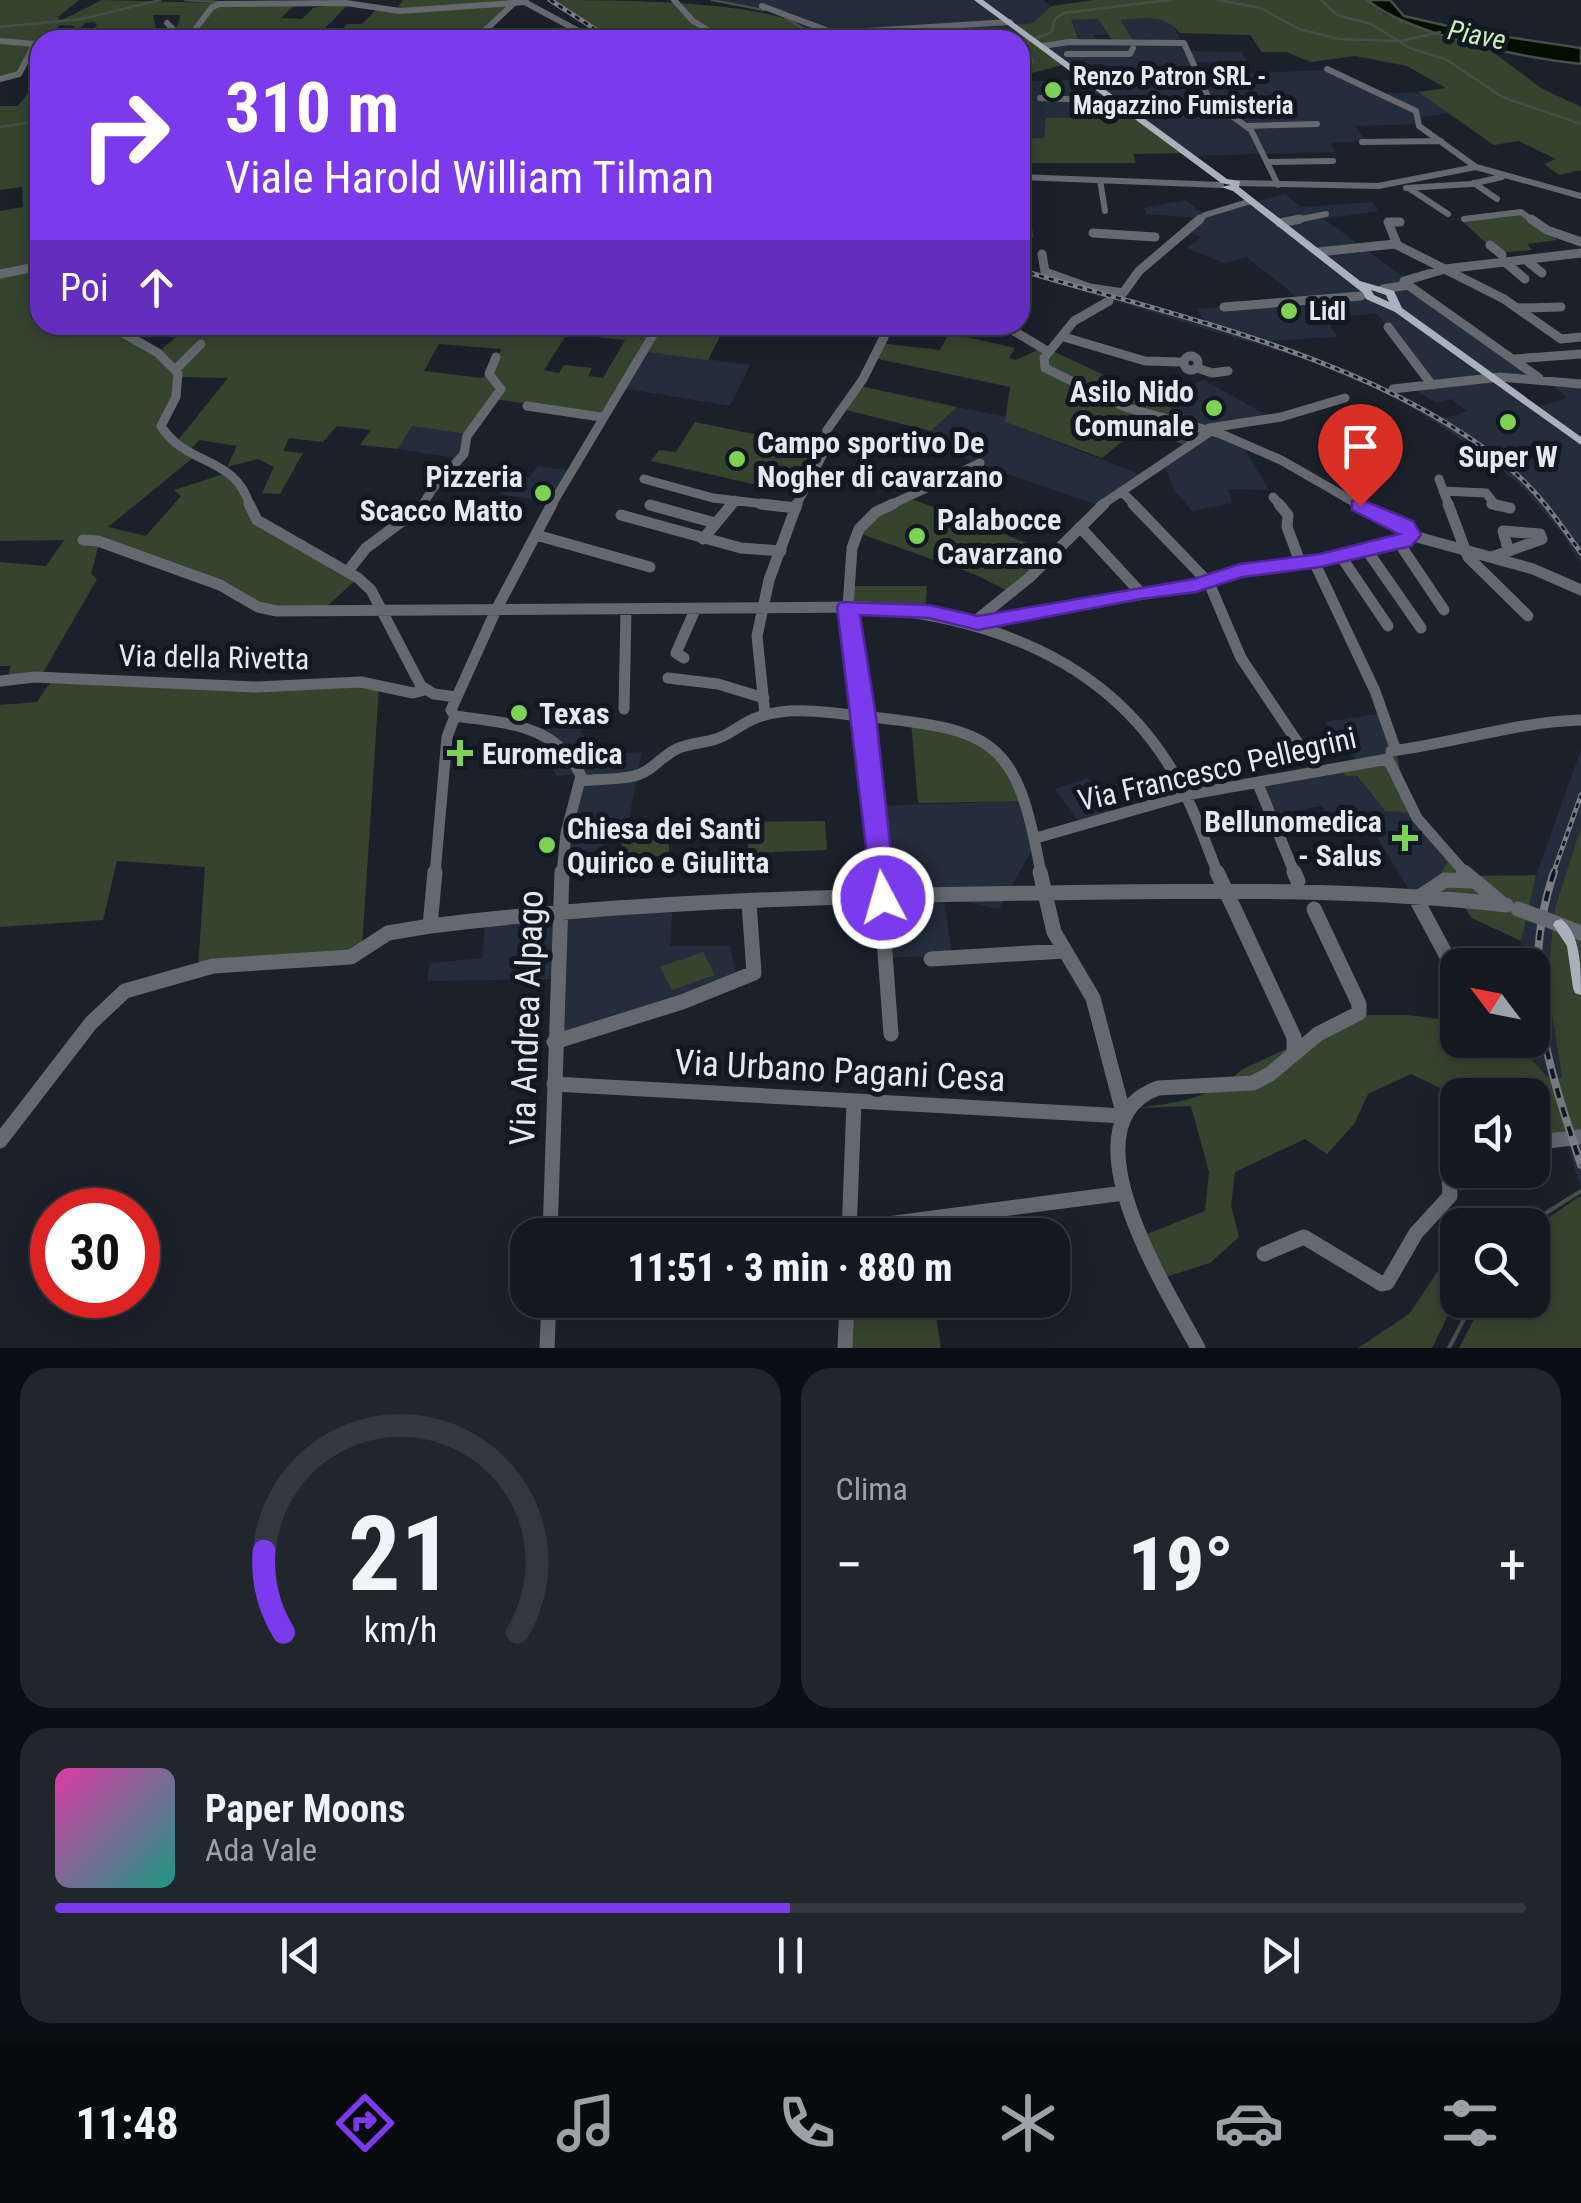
<!DOCTYPE html>
<html lang="it">
<meta charset="utf-8">
<style>
:root{--surface:#141920;--page:#21262d;--text:#f1f3f6;--muted:#9da0a5;--line:#33383e;--accent:#7c3aed}
body{margin:0;font-family:"Roboto Condensed",sans-serif;background:var(--page);color:var(--text);height:100vh;display:flex;flex-direction:column;font-size:38px;white-space:nowrap}
*{box-sizing:border-box;margin:0}
p{font-size:32px;color:var(--muted)}
.icon{flex:none;width:55px;height:55px;fill:none;stroke:currentColor;stroke-width:2;stroke-linecap:round;stroke-linejoin:round}
.map{position:relative;height:1348px;overflow:hidden}
.panel{display:flex;flex-direction:column;gap:20px;padding:20px;background:#0b0e12;flex:1}
.panel>*{flex:none}
.banner{position:absolute;left:30px;top:30px;width:1000px;height:305px;border-radius:30px;box-shadow:0 5px 25px #0003,0 0 0 2px var(--line);background:#7c3aed;color:#fff;overflow:hidden}
.needle{width:65px;rotate:302deg}
.buttons{position:absolute;left:1440px;top:948px;display:grid;gap:20px}
.buttons a{display:grid;place-items:center;width:110px;height:110px;border-radius:20px;background:var(--surface);box-shadow:0 5px 25px #0003,0 0 0 2px var(--line);font-size:50px}
.speed{position:absolute;left:30px;top:1188px;display:flex;gap:20px;font-size:50px;font-weight:700;text-align:center}
.speed>*{display:grid;place-content:center;width:130px;height:130px;border-radius:50%;background:var(--surface);box-shadow:0 5px 25px #0003,0 0 0 2px var(--line);line-height:1}
.speed .limit{border:15px solid #d22;background:#fff;color:#111}
.pin{position:absolute;display:grid;place-items:center;width:85px;height:85px;color:#fff;margin:-102px -42px;border-radius:50% 50% 50% 0;rotate:-45deg;box-shadow:0 0 10px #0007}
.pin .icon{rotate:45deg}
.me{position:absolute;width:110px;margin:-55px;rotate:354deg;stroke-linejoin:round;filter:drop-shadow(0 0 8px #0008)}
.turn{display:flex;align-items:center;gap:35px;height:210px;padding:0 30px;font-size:45px}
.turn .icon{width:130px;height:130px;stroke-width:2.5}
.turn b{display:block;font-size:70px;line-height:85px}
.then{display:flex;align-items:center;height:95px;padding:0 30px;background:#0003;gap:20px;font-size:38px}
.big{font-size:75px;font-weight:800;line-height:1.1}
.panel .card{flex:1;display:flex;flex-direction:column;justify-content:center;gap:15px;min-width:0;padding:0 35px;border-radius:30px;background:var(--page)}
.panel .dial{align-items:center;gap:0}
.dial svg{height:260px;overflow:visible;fill:none;stroke:var(--line);stroke-width:7;stroke-linecap:round;text-anchor:middle}
.dial text{fill:var(--text);stroke:none}
.song{display:flex;align-items:center;gap:30px}
.cover{width:120px;height:120px;border-radius:15px;background:linear-gradient(135deg,hsl(320 70% 55%),hsl(170 70% 35%))}
.played{height:10px;border-radius:5px;background:linear-gradient(90deg,var(--accent) 50%,var(--line) 50%)}
.keys{display:flex;justify-content:space-around;direction:ltr}
.heat{display:flex;justify-content:space-between;align-items:center;font-size:55px;direction:ltr}
.panel .tiles{flex:1;display:grid;gap:20px;grid-template-columns:1fr 1fr}
.card:last-child{grid-column:span 2}
.trip{position:absolute;left:510px;top:1218px;width:560px;height:100px;border-radius:30px;background:var(--surface);box-shadow:0 5px 25px #0003,0 0 0 2px var(--line);font-weight:800;line-height:100px;text-align:center}
.tabs{display:flex;height:160px;justify-content:space-around;align-items:center;background:#080a0d;color:var(--muted)}
.tabs .icon{width:70px;height:70px}
.tabs .selected{color:var(--accent)}
.tabs b{font-size:45px;color:var(--text)}
.map>svg:first-child{display:block}
</style>
<div class="map">
<svg width="1581" height="1348" viewBox="0 0 1581 1348">
<rect width="100%" height="100%" fill="#1b212b"/>
<!-- built -->
<path fill="#232d3b" fill-rule="evenodd" d="M714 0H1043L1051 6 1033 23 1015 25 1023 32 1004 40H794L793 31H806L777 10Z
M1155 17 1172 23 1186 51 1241 52 1248 63 1192 62 1200 75 1330 70 1380 94 1418 92 1453 113 1423 117 1421 124 1355 126 1366 141 1330 143 1335 152 1192 156 1140 118H1047L1044 138 1020 137V78L1024 81H1060L1083 77 1074 69 1106 68 1104 64H1067L1043 47 1071 20 1098 19 1107 34 1094 35 1097 42 1133 41 1119 20Z
M1285 194 1301 207 1373 202 1378 211 1324 219 1541 378 1499 379 1534 408 1567 398 1549 382 1581 383V564L1561 532 1523 488 1485 455 1390 393 1307 360 1020 272V269L1208 324 1196 309 1302 301 1246 257 1226 264 1187 248 1201 237 1185 231 1200 218 1146 214 1144 208 1185 200 1206 215ZM1377 314 1433 386 1412 388 1436 403 1451 399 1467 411 1446 418 1350 371 1266 341 1338 337 1324 317Z
M640 350 750 365 730 406 622 388Z
M1204 380 1270 417 1213 429 1240 441 1269 490 1228 489 1232 503 1192 511 1175 491 1162 461 1209 430 1153 398Z
M957 407 1006 417 1005 422 1142 475 1100 506 919 443Z
M412 426 467 434 461 459 398 449Z
M538 466 571 471 553 503 501 494 514 474 530 477Z
M1384 713 1397 756 1356 760 1325 722Z
M580 727 592 756 642 752 626 834 564 866 576 774 556 776 547 756 559 750 539 728Z
M1581 750V827L1555 908 1547 981 1562 1078 1581 1137V1189L1547 1077 1532 1058V965H1522L1521 941 1530 892Z
M1337 764 1356 776 1385 811 1410 813 1449 860 1429 891 1414 898 1365 818 1330 821 1322 806 1268 816 1255 782Z
M1088 778 1114 815 1082 826 1055 789Z
M1025 801 1038 839 999 909 944 897 952 955 884 958 872 806Z
M673 904 670 946H730L737 978 556 1043 558 979 427 981 430 963 482 958 486 918Z"/>
<!-- green -->
<path fill="#35442f" fill-rule="evenodd" d="M0 0H79L58 17 60 21 102 0 257 4 272 0 268 3 296 4 281 18 302 19 313 8 326 6 302 4 312 0 349 3 317 37 335 39 347 24H362L377 9 396 10 403 0H518L483 32 554 36 592 31 608 40 172 39 181 15H153L157 34 164 39 126 40 101 34 83 40 97 25 94 22 85 23 70 40H62L75 26 60 25 46 40H40L22 74 0 78Z
M552 0C601 0 782 0 807 31H794V40L724 35 716 37 720 40H664L652 34 616 40Z
M1094 0H1367L1384 14 1485 46 1541 88 1581 107V170L1559 175 1544 164 1556 159 1519 141 1494 145 1418 92 1446 88 1407 66 1355 56 1311 62 1286 52H1262L1250 35 1180 33C1164 13 1144 18 1120 20L1134 42H1113L1098 19 1071 20 1079 42 1044 47 1067 64 1020 76 1024 56 1020 52V40L1002 38 1021 32 1014 25 1033 23 1051 6Z
M40 78V325H106L156 354 183 331 159 325H726L708 360 640 351 605 414 494 399 467 434 412 426 398 449 360 445 371 430 337 426 323 442 289 438 283 451 303 453 280 494 262 493 274 467 258 459 227 467 237 446 199 440 187 454 194 457 108 527 146 536 181 496 174 490 230 472 255 516 357 579 325 608 279 611 104 545 98 548 91 574 97 579 40 678H7L11 666H0V562L46 566 64 540 0 541V211L23 207 22 187 0 190V106H18ZM567 334 625 340 603 378 588 376 592 368 564 365 559 373 544 370ZM439 344 500 349 501 350 489 374 482 378 424 371ZM181 377 228 378 175 444 160 420Z
M1046 118H1140L1188 153 1133 154 1136 163H1030L1029 138H1044Z
M1517 212 1557 240 1527 244 1532 250 1497 253 1461 220Z
M949 333 1015 348 1009 358 1016 360 1044 347 1153 398 1210 430 1184 445 1142 425 1102 458 1005 422 1010 387 874 358 879 343 940 350Z
M860 386 957 407 931 431 842 409Z
M695 422 825 449 802 495 651 461 659 450 676 452Z
M905 497 925 504 1051 552 1010 592 974 574 861 534 864 525Z
M852 586H927L925 610 851 605Z
M53 678 379 687 362 948 351 955 198 968 205 867 117 861 103 920 0 927V705L37 702Z
M911 722 963 729 1015 769 1025 801 918 803Z
M1397 756 1410 813 1385 811 1357 776H1346L1337 764Z
M825 821 827 850 748 853V822Z
M1581 827V1137L1556 1140 1543 1119 1533 1117 1532 1095 1457 1096 1411 1074 1368 1094 1354 1124 1327 1154 1305 1139 1235 1172 1231 1206 1239 1237 1210 1263 1159 1279 1137 1238 1205 1211 1209 1172 1191 1106 1137 1108C1176 1103 1211 1099 1241 1070L1359 1015H1406L1455 1021 1458 1040C1501 1040 1519 1040 1547 1077L1562 1078 1547 981 1555 908Z
M669 837V856L621 857 622 838Z
M1449 860 1464 876 1536 875 1521 941 1472 918 1459 900 1429 891Z
M703 952 715 975 672 990 660 967Z
M1581 1195V1348H1459L1484 1300H1532L1533 1229Z
M1444 1262 1457 1265V1297L1432 1348H1358L1409 1314Z
M934 1304 941 1348H847L850 1311Z"/>
<!-- water -->
<path fill="#010f00" stroke="#455048" stroke-width="2.5" d="M1367 0H1390L1404 16 1474 32 1581 48V64C1524 58 1410 35 1367 0Z"/>
<g fill="none" stroke-linecap="round" stroke-linejoin="round">
<!-- stream-far1 -->
<path stroke="#455048" stroke-width="2.5" d="M185 0 219 2
M712 0 764 10
M1217 0 1261 8 1299 29 1339 39 1400 41 1440 32
M1321 0 1337 15 1371 24 1410 48 1447 60 1502 97 1581 124
M785 18 803 28
M0 27 82 19 160 0
M1006 38 1030 40
M1036 38 1051 33 1055 19 1064 13 1170 0
M1020 70 1033 62 1026 45 1029 42
M0 127 40 121"/>
<!-- stream -->
<path stroke="#455048" stroke-width="4" d="M1527 1225 1581 1191
M1449 1348 1474 1300"/>
<!-- minor-far3 -->
<path stroke="#65686e" stroke-width="6" d="M521 0 595 40
M674 0 693 21 724 40
M762 6 834 33 1010 22
M167 23 176 32 173 38
M165 40 194 31 212 7 220 4 346 3 400 11 526 2
M475 40 513 4
M0 41 35 44
M1042 46 1069 42 1184 43 1209 99 1251 130 1278 185
M1067 54H1130L1133 48
M1327 69 1416 111 1419 126 1476 167
M1084 76 1197 74
M0 79 19 74 35 44H40
M1040 98 1117 101
M1247 126 1317 124
M1362 142 1441 141
M1268 162 1333 161
M1020 177 1221 185
M1026 177 1028 222
M1100 180 1105 211
M1237 183 1378 186 1476 167 1581 196
M1474 183 1497 199
M1406 188 1471 184 1502 177
M1410 189 1448 214
M1464 219 1521 212 1535 222
M1197 222 1205 215 1251 201
M1287 222 1326 214"/>
<!-- minor-far2 -->
<path stroke="#65686e" stroke-width="9" d="M1027 219 1028 236
M1531 219 1547 230 1581 242
M1280 223 1300 219
M1093 233 1155 237
M1397 244 1388 222H1400
M1490 245 1502 255
M1318 252 1395 244 1504 299 1561 339 1581 337
M1042 254 1045 272 1090 288 1123 293 1139 271 1200 219
M1526 260 1542 273
M1505 262 1525 279
M0 274 40 266
M1408 285 1539 378
M1383 289 1408 285 1404 281 1445 269 1581 253
M1109 301 1074 321 1044 358 1045 368 1125 407 1221 434 1281 460 1361 506
M1224 307 1361 296
M1519 308 1561 307
M109 325 158 353 178 373 176 397 161 426C187 467 235 455 250 506
M1004 325 1049 352
M1388 327 1432 385
M1064 337 1145 361 1181 362
M1184 363a7 7 0 1 1 14 0a7 7 0 1 1-14 0Z
M1515 359 1581 354
M1197 368 1212 373 1228 371
M175 370 201 344
M1393 389 1500 377 1581 384
M527 406 601 417
M1209 428 1281 417 1345 398
M644 479 713 498 782 506
M1439 479 1449 506
M1443 491 1486 493 1496 506
M1122 492 1136 506
M1273 497 1281 506
M650 505 655 506
M422 506 433 488 464 454 467 436 501 389 489 374 496 357
M551 506 659 325
M730 506 735 500
M796 506 824 452 827 430 863 379 890 325
M888 506 980 463
M1100 506 1211 431"/>
<!-- minor-far1 -->
<path stroke="#65686e" stroke-width="11" d="M249 504 257 520 358 578 371 590 421 686 434 694 456 697
M761 504 796 508
M1133 504 1209 583 1241 658 1316 770
M1279 504 1288 515 1287 527 1300 562
M1356 504 1406 526 1410 535
M1448 504 1468 557 1528 616
M1492 504 1510 508
M650 505 715 523
M621 515 741 548 781 551
M1080 527 1140 592
M536 535 650 567
M1410 535 1533 569 1581 590
M703 539 732 504
M83 540 98 541 220 585 258 607 277 611 866 607C986 617 1100 657 1167 762 1190 797 1203 836 1218 874
M1399 543 1444 610
M1366 549 1421 628
M1340 555 1388 626
M1492 557 1542 539 1540 534 1503 531 1508 549
M1320 560 1317 568 1375 691 1395 748
M348 571 366 548 425 504
M974 622 1030 577 1104 504
M981 622 1209 583 1240 571 1320 560 1403 541 1410 535
M684 658 676 653 695 610
M668 678 718 684 764 698
M0 681 35 677 256 687 361 682 413 693 425 690
M624 709 626 610
M765 715 757 636 769 580 797 504
M455 716C505 723 557 724 581 776L566 833 562 874
M455 716 451 710 496 610 552 504
M1391 751C1455 743 1516 722 1581 720
M1388 759 1417 818 1466 874
M581 781C598 779 617 780 634 776 651 773 663 754 679 748 690 743 704 743 716 739 730 735 742 723 756 718 789 705 828 713 862 716 996 730 1017 738 1041 874
M1258 784 1295 874
M1036 838 1186 795 1388 759
M435 874 447 737 455 716
M879 874 848 607 852 548 859 529 876 512 893 504"/>
<!-- minor -->
<path stroke="#65686e" stroke-width="15" d="M879 872 891 1034
M1040 872 1054 932 1093 998 1124 1116
M1217 872 1294 1037V1051
M1294 872 1298 881
M1464 872 1500 902
M1421 896 1445 880 1472 881
M1415 897 1458 977
M1545 919 1581 933
M430 926C631 901 834 896 1036 893 1190 891 1353 887 1506 905
M931 959 1064 951
M554 1042 682 1002 754 973 749 903
M554 1084 1124 1116
M0 1141 91 1023 125 991 213 966 351 957 388 933 430 926 435 872
M1532 1143 1581 1137
M550 1235 562 872
M804 1235 1124 1193
M849 1235 854 1101
M1264 1254 1304 1237 1382 1284 1387 1283 1416 1233 1450 1196 1449 1175 1458 1160
M547 1348 549 1300
M845 1348 847 1300
M1198 1348C1168 1292 1060 1123 1158 1088L1253 1083 1270 1074 1318 1034 1359 1013V1004L1314 909"/>
<!-- major -->
<path fill="#a9b1bc" fill-rule="evenodd" d="M974 0H983L1227 179 1240 181 1239 187 1360 281 1394 291 1402 308 1581 437V445L1395 312 1366 299 1363 293 1233 191 1221 187 1231 185 1221 183ZM1371 290 1386 295 1389 302 1374 295Z
M1561 919C1581 933 1581 968 1581 995L1575 993 1573 988 1567 946 1553 925 1555 921Z"/>
<defs>
<path id="rail-far1" d="M550 0 612 40
M1020 270C1178 317 1378 359 1507 466 1537 490 1559 522 1581 553
M1553 874 1581 795"/>
<path id="rail" d="M1554 872C1518 979 1547 1062 1581 1165"/>
</defs>
<!-- rail-far1 casing -->
<use href="#rail-far1" stroke="#787d86" stroke-width="5"/>
<!-- rail casing -->
<use href="#rail" stroke="#787d86" stroke-width="8"/>
<!-- rail-far1 -->
<use href="#rail-far1" stroke="#121821" stroke-width="2.5" stroke-dasharray="5" stroke-linecap="butt"/>
<!-- rail -->
<use href="#rail" stroke="#121821" stroke-width="4" stroke-dasharray="10" stroke-linecap="butt"/>
<!-- minor-bridge -->
<path stroke="#65686e" stroke-width="15" d="M1518 909 1545 919"/>
</g>
<!-- route -->
<path fill="#7c3aed" stroke="#51269a" stroke-width="2.5" d="M1360 499 1413 521 1421 535 1411 546 1320 567 1242 577 1196 592 1140 599 978 630 929 618 860 615 876 716 896 898 892 905H873L837 607 840 602 929 605 978 616 1194 579 1240 564 1320 554 1399 534 1352 510V501Z"/>
<!-- markers -->
<g fill="#7dd154" stroke="#121821" stroke-width="4">
<circle cx="1053" cy="90" r="10"/>
<circle cx="1289" cy="311" r="10"/>
<circle cx="1214" cy="408" r="10"/>
<circle cx="1508" cy="422" r="10"/>
<circle cx="737" cy="459" r="10"/>
<circle cx="543" cy="493" r="10"/>
<circle cx="917" cy="536" r="10"/>
<circle cx="519" cy="713" r="10"/>
<path d="M455 738h10v10h10v10h-10v10h-10v-10h-10v-10h10z"/>
<path d="M1400 823h10v10h10v10h-10v10h-10v-10h-10v-10h10z"/>
<circle cx="547" cy="845" r="10"/>
</g>
<g text-anchor="middle" dominant-baseline="central" stroke-width="10" stroke-linejoin="round" paint-order="stroke">
<!-- far-poi labels -->
<g font-size="25" font-weight="bold" fill="#e4e8ef" stroke="#121821" text-anchor="start">
<text x="1073" y="76">Renzo Patron SRL -<tspan x="1073" dy="29">Magazzino Fumisteria</tspan></text>
<text x="1309" y="311">Lidl</text>
</g>
<!-- far-water labels -->
<g font-size="28" font-style="italic" fill="#c9f0b8" stroke="#121821">
<text transform="translate(1477 35) rotate(11)">Piave</text>
</g>
<!-- poi labels -->
<g font-size="30" font-weight="bold" fill="#e4e8ef" stroke="#121821" text-anchor="start">
<text x="1194" y="391" text-anchor="end">Asilo Nido<tspan x="1194" dy="34">Comunale</tspan></text>
<text x="757" y="442">Campo sportivo De<tspan x="757" dy="34">Nogher di cavarzano</tspan></text>
<text x="1508" y="456" text-anchor="middle">Super W</text>
<text x="523" y="476" text-anchor="end">Pizzeria<tspan x="523" dy="34">Scacco Matto</tspan></text>
<text x="937" y="519">Palabocce<tspan x="937" dy="34">Cavarzano</tspan></text>
<text x="539" y="713">Texas</text>
<text x="482" y="753">Euromedica</text>
<text x="1382" y="821" text-anchor="end">Bellunomedica<tspan x="1382" dy="34">- Salus</tspan></text>
<text x="567" y="828">Chiesa dei Santi<tspan x="567" dy="34">Quirico e Giulitta</tspan></text>
</g>
<!-- street labels -->
<g font-size="30" fill="#e4e8ef" stroke="#121821">
<text transform="translate(214 657) rotate(1)">Via della Rivetta</text>
<text transform="translate(1217 769) rotate(-13)">Via Francesco Pellegrini</text>
</g>
<!-- near-street labels -->
<g font-size="35" fill="#e4e8ef" stroke="#121821">
<text transform="translate(527 1018) rotate(-88)">Via Andrea Alpago</text>
<text transform="translate(840 1071) rotate(3)">Via Urbano Pagani Cesa</text>
</g>
</g>
</svg>
<div class="buttons">
<a><svg class="needle" viewBox="-14 -14 28 28"><path d="M0-13l5 13h-10z" fill="#e53935"/><path d="M0 13l5-13h-10z" fill="#9da0a5"/></svg></a>
<a><svg class="icon" aria-label="sound" viewBox="0 0 24 24"><path d="M4 9h4l5-4v14l-5-4H4zM17 9q2 3 0 6"/></svg></a>
<a><svg class="icon" aria-label="search" viewBox="0 0 24 24"><circle cx="10" cy="10" r="6"/><path d="M15 15l6 6"/></svg></a>
</div>
<div class="speed"><div class="limit">30</div></div>
<div class="pin" style="left:1360px;top:506px;background:#d93025"><svg class="icon" aria-label="arrive" viewBox="0 0 24 24"><path d="M6 21V4h12l-3 4 3 4H6"/></svg></div>
<svg class="me" style="left:883px;top:898px" viewBox="-20 -20 40 40"><circle r="17" fill="#7c3aed" stroke="#fff" stroke-width="3"/><path d="M0-11L8 9 0 5-8 9z" fill="#fff"/></svg>
<div class="trip">11:51 · 3 min · 880 m</div>
<div class="banner">
<div class="turn"><svg class="icon" aria-label="right" viewBox="0 0 24 24"><path d="M7 20v-9h11M14 6l5 5-5 5"/></svg><div><b>310 m</b>Viale Harold William Tilman</div></div>
<div class="then">Poi<svg class="icon" aria-label="ahead" viewBox="0 0 24 24"><path d="M12 20V5M6 11l6-6 6 6"/></svg></div>
</div>
</div>
<section class="panel">
<div class="tiles">
<div class="card dial"><svg viewBox="0 0 100 80">
<path d="M14 69A42 42 0 1 1 86 69"/>
<path d="M14 69A42 42 0 0 1 8 44" stroke="#7c3aed"/>
<text x="50" y="56" font-size="32" font-weight="700">21</text>
<text x="50" y="72" font-size="11">km/h</text>
</svg></div>
<div class="card"><p>Clima</p>
<div class="heat"><a>−</a><b class="big">19°</b><a>+</a></div>
</div>
<div class="card">
<div class="song"><i class="cover"></i><div><b>Paper Moons</b><p>Ada Vale</p></div></div>
<div class="played"></div>
<div class="keys"><svg class="icon" aria-label="previous" viewBox="0 0 24 24"><path d="M18 5L8 12l10 7zM5 5v14"/></svg><svg class="icon" aria-label="pause" viewBox="0 0 24 24"><path d="M8 5v14M16 5v14"/></svg><svg class="icon" aria-label="next" viewBox="0 0 24 24"><path d="M6 5l10 7-10 7zM19 5v14"/></svg></div>
</div>
</div>
</section>
<nav class="tabs">
<b>11:48</b>
<svg class="icon selected" aria-label="directions" viewBox="0 0 24 24"><path d="M12 3l9 9-9 9-9-9zM9 14v-3h6M13 9l2 2-2 2"/></svg>
<svg class="icon" aria-label="music" viewBox="0 0 24 24"><path d="M9 18V5l10-2v13"/><circle cx="6" cy="18" r="3"/><circle cx="16" cy="16" r="3"/></svg>
<svg class="icon" aria-label="phone" viewBox="0 0 24 24"><path d="M5 4h4l2 5-3 2q2 4 5 5l2-3 5 2v4C11 20 4 13 5 4z"/></svg>
<svg class="icon" aria-label="climate" viewBox="0 0 24 24"><path d="M12 3v18M4 7l16 10M4 17L20 7"/></svg>
<svg class="icon" aria-label="car" viewBox="0 0 24 24"><path d="M5 17H2v-5l4-1 3-4h7l3 4 3 1v5h-3M9 17h6M6 11h13"/><circle cx="7" cy="17" r="2"/><circle cx="17" cy="17" r="2"/></svg>
<svg class="icon" aria-label="filters" viewBox="0 0 24 24"><path d="M4 7h16M4 17h16"/><circle cx="9" cy="7" r="2"/><circle cx="15" cy="17" r="2"/></svg>
</nav>
